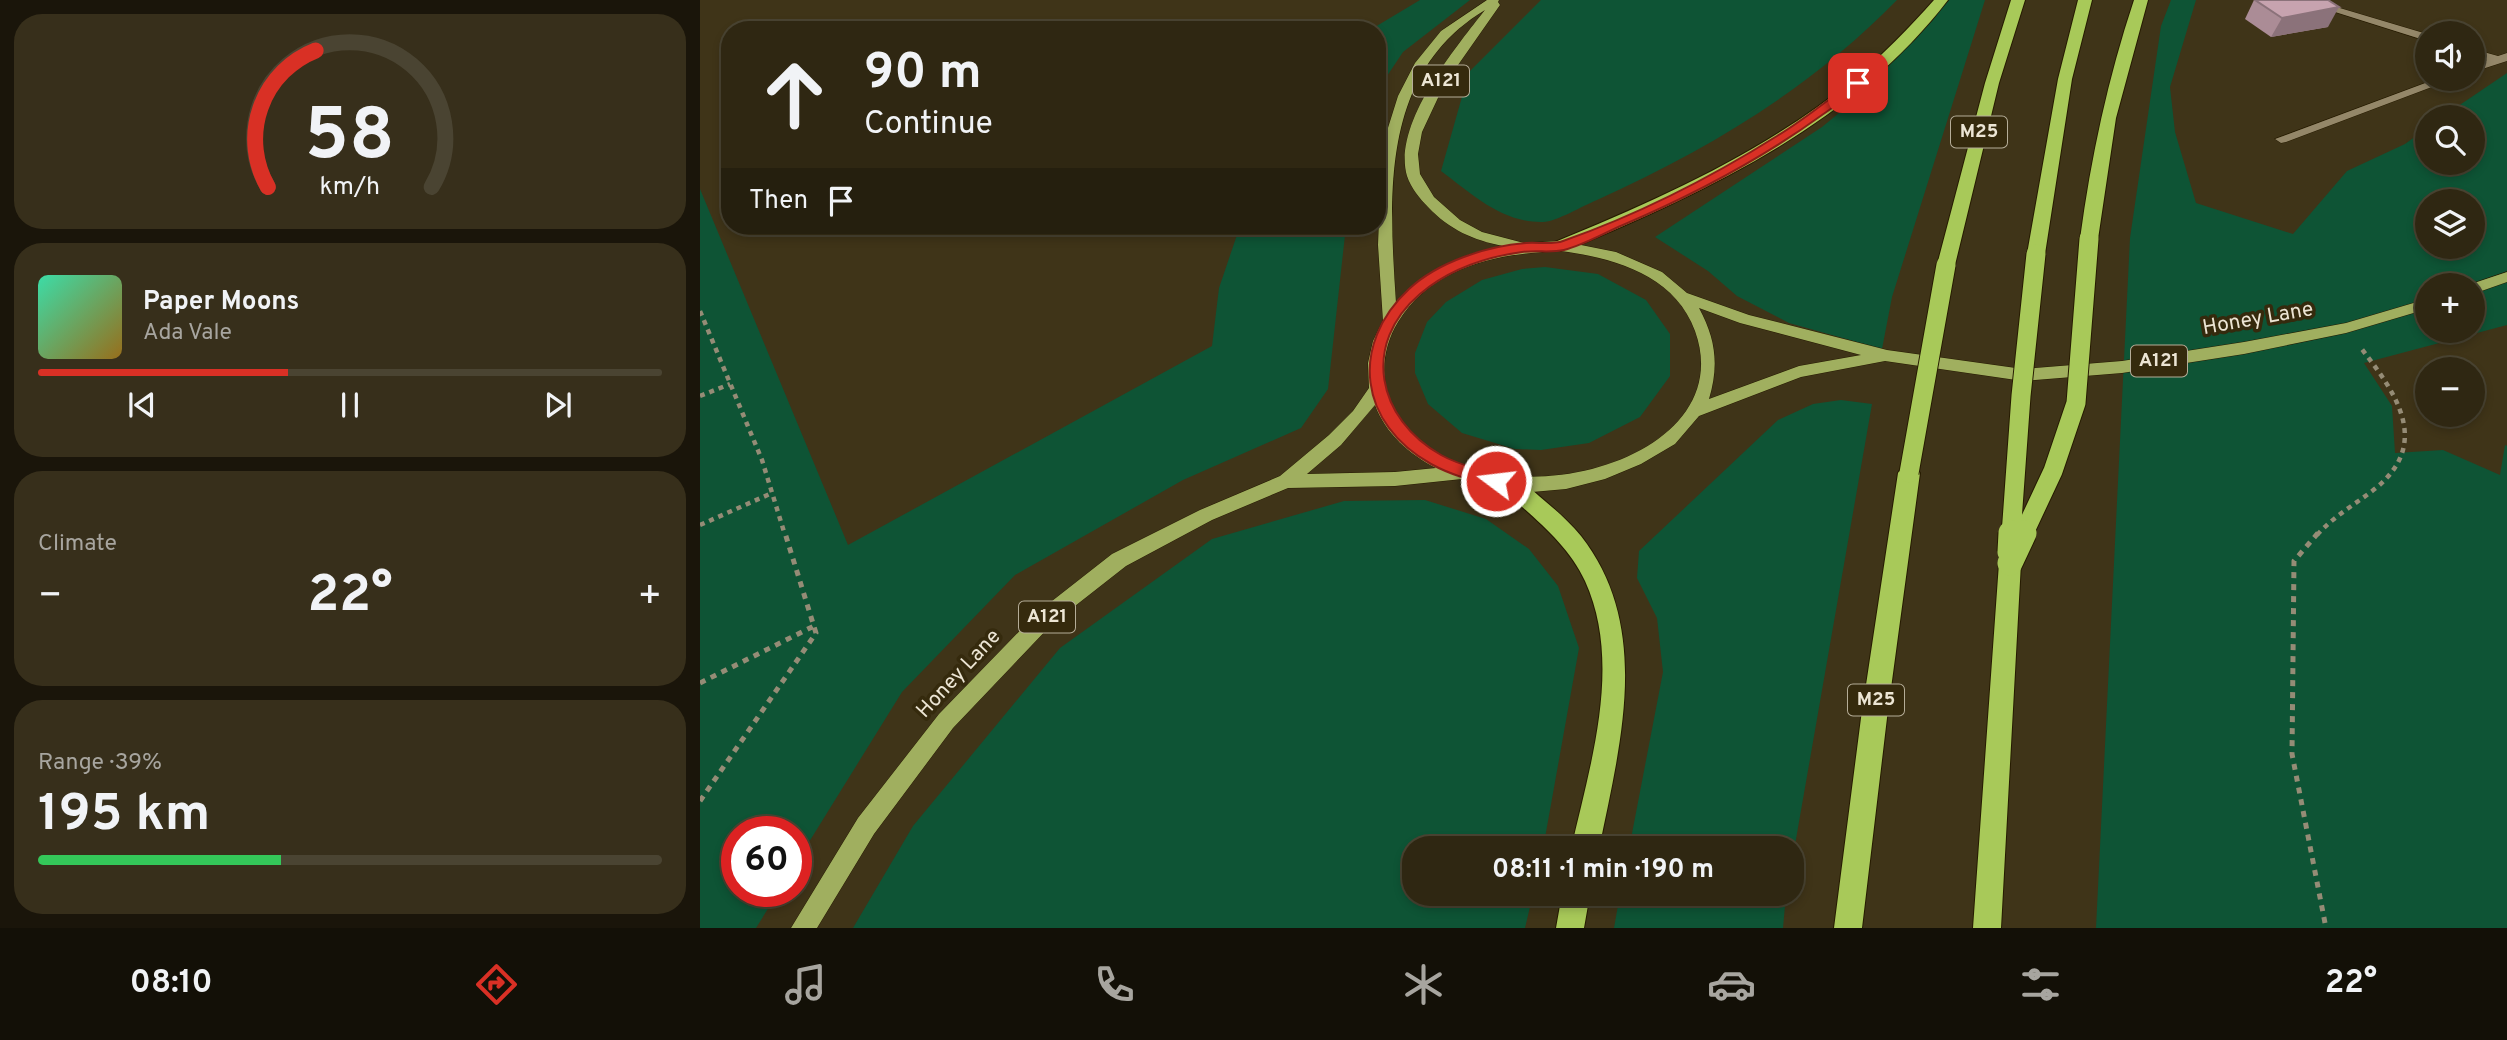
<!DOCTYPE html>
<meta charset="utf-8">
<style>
:root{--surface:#2f2712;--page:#372f1b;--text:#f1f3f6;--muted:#a7a59f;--line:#4a4432;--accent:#d93025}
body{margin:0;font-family:Overpass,sans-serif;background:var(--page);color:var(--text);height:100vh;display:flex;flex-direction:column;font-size:26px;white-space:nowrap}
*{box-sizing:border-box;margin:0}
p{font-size:23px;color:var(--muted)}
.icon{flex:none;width:38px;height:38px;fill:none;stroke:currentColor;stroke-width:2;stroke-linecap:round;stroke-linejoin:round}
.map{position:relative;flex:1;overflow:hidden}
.panel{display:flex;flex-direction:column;gap:14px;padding:14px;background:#1a150a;width:700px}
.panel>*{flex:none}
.top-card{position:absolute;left:21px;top:21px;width:665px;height:214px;border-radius:28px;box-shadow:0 4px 10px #0003,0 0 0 2px var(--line);background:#2f2712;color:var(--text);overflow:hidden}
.buttons{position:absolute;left:1715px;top:21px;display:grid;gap:14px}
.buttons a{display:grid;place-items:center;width:70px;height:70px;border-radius:50%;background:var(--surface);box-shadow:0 4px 10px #0003,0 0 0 2px var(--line);font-size:35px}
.speed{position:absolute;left:21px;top:816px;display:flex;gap:14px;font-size:35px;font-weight:700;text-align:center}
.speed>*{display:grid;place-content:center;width:91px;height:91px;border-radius:50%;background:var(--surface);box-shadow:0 4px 10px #0003,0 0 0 2px var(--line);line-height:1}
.speed .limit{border:10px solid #d22;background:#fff;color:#111}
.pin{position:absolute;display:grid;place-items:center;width:60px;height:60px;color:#fff;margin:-30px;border-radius:14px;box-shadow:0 4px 10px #0006}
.me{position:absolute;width:77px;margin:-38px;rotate:285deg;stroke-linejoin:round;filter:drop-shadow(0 0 5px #0008)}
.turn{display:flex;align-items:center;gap:24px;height:147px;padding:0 28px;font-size:32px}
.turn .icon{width:91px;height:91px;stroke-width:2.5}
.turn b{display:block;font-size:49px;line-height:60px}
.then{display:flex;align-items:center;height:66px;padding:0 28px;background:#0003;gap:14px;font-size:26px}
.big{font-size:52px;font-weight:700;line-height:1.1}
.panel .widget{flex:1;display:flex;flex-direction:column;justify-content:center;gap:10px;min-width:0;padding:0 24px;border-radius:28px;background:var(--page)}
.panel .dial{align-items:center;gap:0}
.dial svg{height:182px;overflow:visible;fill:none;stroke:var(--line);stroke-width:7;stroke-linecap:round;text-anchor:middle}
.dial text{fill:var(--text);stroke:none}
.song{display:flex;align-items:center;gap:21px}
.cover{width:84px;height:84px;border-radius:10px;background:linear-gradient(135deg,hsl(160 70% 55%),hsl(40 70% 35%))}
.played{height:7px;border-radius:4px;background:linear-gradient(90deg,var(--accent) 40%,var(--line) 40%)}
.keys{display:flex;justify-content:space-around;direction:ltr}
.heat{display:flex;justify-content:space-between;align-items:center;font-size:38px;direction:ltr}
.charge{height:10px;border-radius:5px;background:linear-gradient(90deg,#34c759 39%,var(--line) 0)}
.trip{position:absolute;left:702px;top:836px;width:402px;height:70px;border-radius:28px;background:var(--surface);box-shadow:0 4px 10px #0003,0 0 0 2px var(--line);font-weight:700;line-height:70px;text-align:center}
.menu{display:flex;height:112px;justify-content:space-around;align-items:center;background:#131007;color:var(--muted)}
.menu .icon{width:49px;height:49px}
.menu .on{color:var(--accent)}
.menu b{font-size:32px;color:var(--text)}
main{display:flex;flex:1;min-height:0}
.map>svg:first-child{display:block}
</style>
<main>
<section class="panel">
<div class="widget dial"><svg viewBox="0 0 100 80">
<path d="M14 69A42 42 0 1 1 86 69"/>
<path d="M14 69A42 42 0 0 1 35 9" stroke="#d93025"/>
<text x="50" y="56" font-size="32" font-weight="700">58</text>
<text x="50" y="72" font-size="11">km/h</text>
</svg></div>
<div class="widget">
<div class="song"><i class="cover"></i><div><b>Paper Moons</b><p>Ada Vale</p></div></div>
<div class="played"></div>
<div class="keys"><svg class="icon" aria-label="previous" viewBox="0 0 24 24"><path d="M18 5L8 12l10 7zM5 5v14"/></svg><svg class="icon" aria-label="pause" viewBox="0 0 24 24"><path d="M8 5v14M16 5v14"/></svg><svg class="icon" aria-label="next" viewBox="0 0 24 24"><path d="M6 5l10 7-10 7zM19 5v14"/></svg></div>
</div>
<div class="widget"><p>Climate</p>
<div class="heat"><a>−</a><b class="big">22°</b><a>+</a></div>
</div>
<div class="widget"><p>Range · 39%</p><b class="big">195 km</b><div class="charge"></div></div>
</section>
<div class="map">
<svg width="1807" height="928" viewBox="0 0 1807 928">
<rect width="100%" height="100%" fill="#3f3418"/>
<!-- green -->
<path fill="#0e5435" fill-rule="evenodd" d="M720 0H770L703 52 677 91V30H670Z
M841 0H1197C1110 89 1009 149 897 200 884 205 856 222 843 222 802 223 772 194 741 171L769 72Z
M1249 0H1285L1192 297 1182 349 1089 323 1037 296 1008 271 955 237 1122 127 1167 90Z
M1471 0H1496L1470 87 1475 132 1496 203 1593 234 1647 171 1705 144 1727 128V163H1773V117H1742L1807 73V325L1664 363 1692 406 1695 453 1743 450 1800 475 1805 445 1807 446V928H1396L1430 238 1461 26ZM1727 201H1773V247H1727ZM1727 285H1773V331H1727Z
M0 189 148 545 512 346 519 288 540 226H646L628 389 601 428 483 480 315 575 202 692 96 863V831H37V891H79L56 928H0Z
M845 267 898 274 946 300 970 334V376L940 417 889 443 841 450 815 449 762 433 728 404 715 373V353L727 322 746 302 782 280 822 269Z
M1141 400 1172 404 1092 862V849H929L963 672 957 618 937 578 939 551 1078 420 1113 404Z
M725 500 786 519 829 549 858 586 879 648 843 849H714V894H833L825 928H153L213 826 360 648 512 539 644 501Z
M920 894H1086L1083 928H914Z"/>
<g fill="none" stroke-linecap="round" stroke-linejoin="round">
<defs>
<path id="minor" d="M1597 0H1613L1727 34V41Z
M1773 49 1798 56 1807 53V61L1773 72V65L1787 60 1773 56Z
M1736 79H1753L1586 142 1581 143 1575 139Z"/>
<path id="major" d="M787 0H799L798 2 800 5 744 85 722 132 718 154 720 174 734 197 760 220 782 232 824 243 861 241 916 252 962 272 987 293 1049 315 1187 350 1323 369 1422 361 1544 342 1646 323 1727 299V309L1646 333 1544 354 1422 373 1323 381 1185 361 1101 377 999 416 975 444 941 464 905 479 866 489 832 492 810 491 762 479 695 486 588 488 512 520 426 566 352 624 253 728 174 834 117 928H91L158 818 239 714 338 612 412 554 500 510 580 476 629 435 653 411 669 388 668 363 673 341 683 321 678 245 681 169 687 131 698 96 715 63 741 31ZM785 10C755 48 692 125 707 176 711 188 720 199 728 207 750 230 773 240 803 246 763 254 723 270 696 303 689 196 680 73 785 10ZM861 251C914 258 975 275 995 331 1048 478 738 537 689 398 680 373 684 345 698 322 733 265 800 253 861 251ZM999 308 1040 323 1161 355 1099 366 1009 399C1019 366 1016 339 999 308ZM675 405C685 433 710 455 736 468L695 472 607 474 641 445Z
M1807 272V282L1773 294V285H1768Z"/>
<path id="highway" d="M1234 0H1248C1154 123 1006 192 867 250H855L852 246 855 242C960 199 1065 152 1154 79 1183 55 1209 28 1234 0Z
M1311 0H1325L1299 83 1255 265 1246 271 1237 265 1285 83Z
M1378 0H1392L1372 79 1345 254 1336 260 1327 254 1358 79Z
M1434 0H1448L1416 118 1398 239 1389 244 1380 239C1391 157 1408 78 1434 0Z
M1209 465 1216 467 1220 473 1187 718 1162 928H1134L1161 718 1198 473 1202 467Z
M811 476 819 478C839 497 863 514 881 536 953 628 920 745 899 849H871C890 765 923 664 885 581 868 544 833 517 803 490L800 484 803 478Z
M1310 553 1318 556 1321 563 1301 928H1273L1299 563 1302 556Z
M862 894H890L884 928H856Z"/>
</defs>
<!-- minor casing -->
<use href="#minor" stroke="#261b01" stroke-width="1"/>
<!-- major casing -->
<use href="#major" stroke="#261b01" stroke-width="1"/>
<!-- highway casing -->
<use href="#highway" stroke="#261b01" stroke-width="2"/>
<!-- path-far1 -->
<path stroke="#958c76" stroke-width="4.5" stroke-dasharray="5 5" stroke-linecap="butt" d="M0 311 62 460 85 535
M0 396 30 384
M0 525 72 493
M1617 535C1635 515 1656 504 1676 488 1732 442 1695 392 1661 348"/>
<!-- path -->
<path stroke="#958c76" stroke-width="5" stroke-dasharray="6 6" stroke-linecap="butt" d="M1618 533 1594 561 1592 754 1626 928
M0 683 114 626
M0 801 116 633 85 533"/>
<!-- minor -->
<use href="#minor" fill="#948769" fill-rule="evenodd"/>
<!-- major -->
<use href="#major" fill="#a0af5f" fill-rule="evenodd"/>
<!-- highway -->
<use href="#highway" fill="#a8c959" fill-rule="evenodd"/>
<defs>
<path id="highway-bridge-far1" d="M1209 473 1246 265
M1311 535 1321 396 1336 254
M1323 535 1353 471 1376 403 1389 239"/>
<path id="highway-bridge" d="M1310 552 1311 533
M1310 563 1324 533"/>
</defs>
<!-- highway-bridge-far1 casing -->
<use href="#highway-bridge-far1" stroke="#261b01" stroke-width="21" stroke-linecap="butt"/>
<!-- highway-bridge casing -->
<use href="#highway-bridge" stroke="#261b01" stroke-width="27" stroke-linecap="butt"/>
<!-- highway-bridge-far1 -->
<use href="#highway-bridge-far1" stroke="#a8c959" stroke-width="19"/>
<!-- highway-bridge -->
<use href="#highway-bridge" stroke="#a8c959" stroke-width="25"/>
</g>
<!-- wall -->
<path fill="#ab8c96" d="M1554 0 1628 27 1571 37 1545 19Z"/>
<!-- shaded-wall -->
<path fill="#8b727a" d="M1639 7 1628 27 1571 37 1582 18Z"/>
<!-- building -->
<path fill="#c7a3af" stroke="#8b727a" stroke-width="2" d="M1555 0H1628L1639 7 1582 18Z"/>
<!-- route -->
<path fill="#d93025" stroke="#8d1f18" stroke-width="2" d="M1155 80 1164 83C1152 95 1136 105 1122 115 1060 160 993 195 923 225 904 233 884 245 864 250 851 253 836 250 822 252 786 257 748 270 720 294 661 344 677 419 741 455 760 466 781 469 801 476L804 481 801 485 796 487C773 481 751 475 731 464 659 424 649 345 709 289 738 262 787 246 826 243 838 242 852 245 863 241 937 215 1010 178 1077 136 1104 120 1129 99 1155 80Z"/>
<g text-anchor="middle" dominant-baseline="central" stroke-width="7" stroke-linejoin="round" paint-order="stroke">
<!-- shield labels -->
<g fill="#352a0d" stroke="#b5ad98" stroke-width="2">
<rect x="713" y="65.5" width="56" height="31" rx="5"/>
<rect x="1251" y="116.5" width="56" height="31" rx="5"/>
<rect x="1431" y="345.5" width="56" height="31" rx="5"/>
<rect x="319" y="601.5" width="56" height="31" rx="5"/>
<rect x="1148" y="684.5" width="56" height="31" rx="5"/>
</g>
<g font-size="19" font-weight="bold" fill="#ece5d4">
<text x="741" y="81">A121</text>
<text x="1279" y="132">M25</text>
<text x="1459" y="361">A121</text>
<text x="347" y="617">A121</text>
<text x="1176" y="700">M25</text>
</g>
<!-- street labels -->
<g font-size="21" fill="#ece5d4" stroke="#352a0d">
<text transform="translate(1558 319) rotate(-10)">Honey Lane</text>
<text transform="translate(259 674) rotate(-47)">Honey Lane</text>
</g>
</g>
</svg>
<div class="buttons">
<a><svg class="icon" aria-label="sound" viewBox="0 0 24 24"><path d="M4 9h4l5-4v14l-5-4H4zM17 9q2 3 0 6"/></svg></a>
<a><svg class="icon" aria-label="search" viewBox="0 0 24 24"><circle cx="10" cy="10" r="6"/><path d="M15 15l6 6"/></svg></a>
<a><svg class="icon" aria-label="layers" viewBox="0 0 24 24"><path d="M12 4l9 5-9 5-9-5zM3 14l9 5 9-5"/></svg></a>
<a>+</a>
<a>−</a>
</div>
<div class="speed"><div class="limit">60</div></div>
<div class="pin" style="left:1158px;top:83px;background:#d93025"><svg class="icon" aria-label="arrive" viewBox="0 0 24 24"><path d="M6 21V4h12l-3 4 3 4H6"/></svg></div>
<svg class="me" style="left:796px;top:481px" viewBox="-20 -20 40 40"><circle r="17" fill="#d93025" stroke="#fff" stroke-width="3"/><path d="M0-11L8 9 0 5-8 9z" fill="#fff"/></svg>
<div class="trip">08:11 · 1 min · 190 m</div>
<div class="top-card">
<div class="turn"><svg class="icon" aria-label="ahead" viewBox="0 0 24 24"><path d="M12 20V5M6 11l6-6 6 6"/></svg><div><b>90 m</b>Continue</div></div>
<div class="then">Then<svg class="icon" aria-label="arrive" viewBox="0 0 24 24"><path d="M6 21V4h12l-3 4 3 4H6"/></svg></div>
</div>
</div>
</main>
<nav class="menu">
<b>08:10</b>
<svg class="icon on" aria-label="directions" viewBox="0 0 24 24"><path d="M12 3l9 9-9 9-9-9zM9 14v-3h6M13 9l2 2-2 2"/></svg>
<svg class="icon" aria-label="music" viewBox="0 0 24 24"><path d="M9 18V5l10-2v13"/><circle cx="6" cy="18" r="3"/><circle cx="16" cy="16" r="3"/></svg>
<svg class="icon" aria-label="phone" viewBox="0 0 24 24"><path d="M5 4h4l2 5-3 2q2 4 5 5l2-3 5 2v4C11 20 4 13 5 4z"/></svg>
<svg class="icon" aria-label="climate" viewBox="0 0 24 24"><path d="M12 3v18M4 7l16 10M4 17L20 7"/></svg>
<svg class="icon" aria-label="car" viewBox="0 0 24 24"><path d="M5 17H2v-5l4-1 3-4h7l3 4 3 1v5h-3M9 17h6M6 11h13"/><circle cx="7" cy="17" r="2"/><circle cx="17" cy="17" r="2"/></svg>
<svg class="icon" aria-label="filters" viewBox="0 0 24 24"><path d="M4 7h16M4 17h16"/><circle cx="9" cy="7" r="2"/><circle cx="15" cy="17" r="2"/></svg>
<b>22°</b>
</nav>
